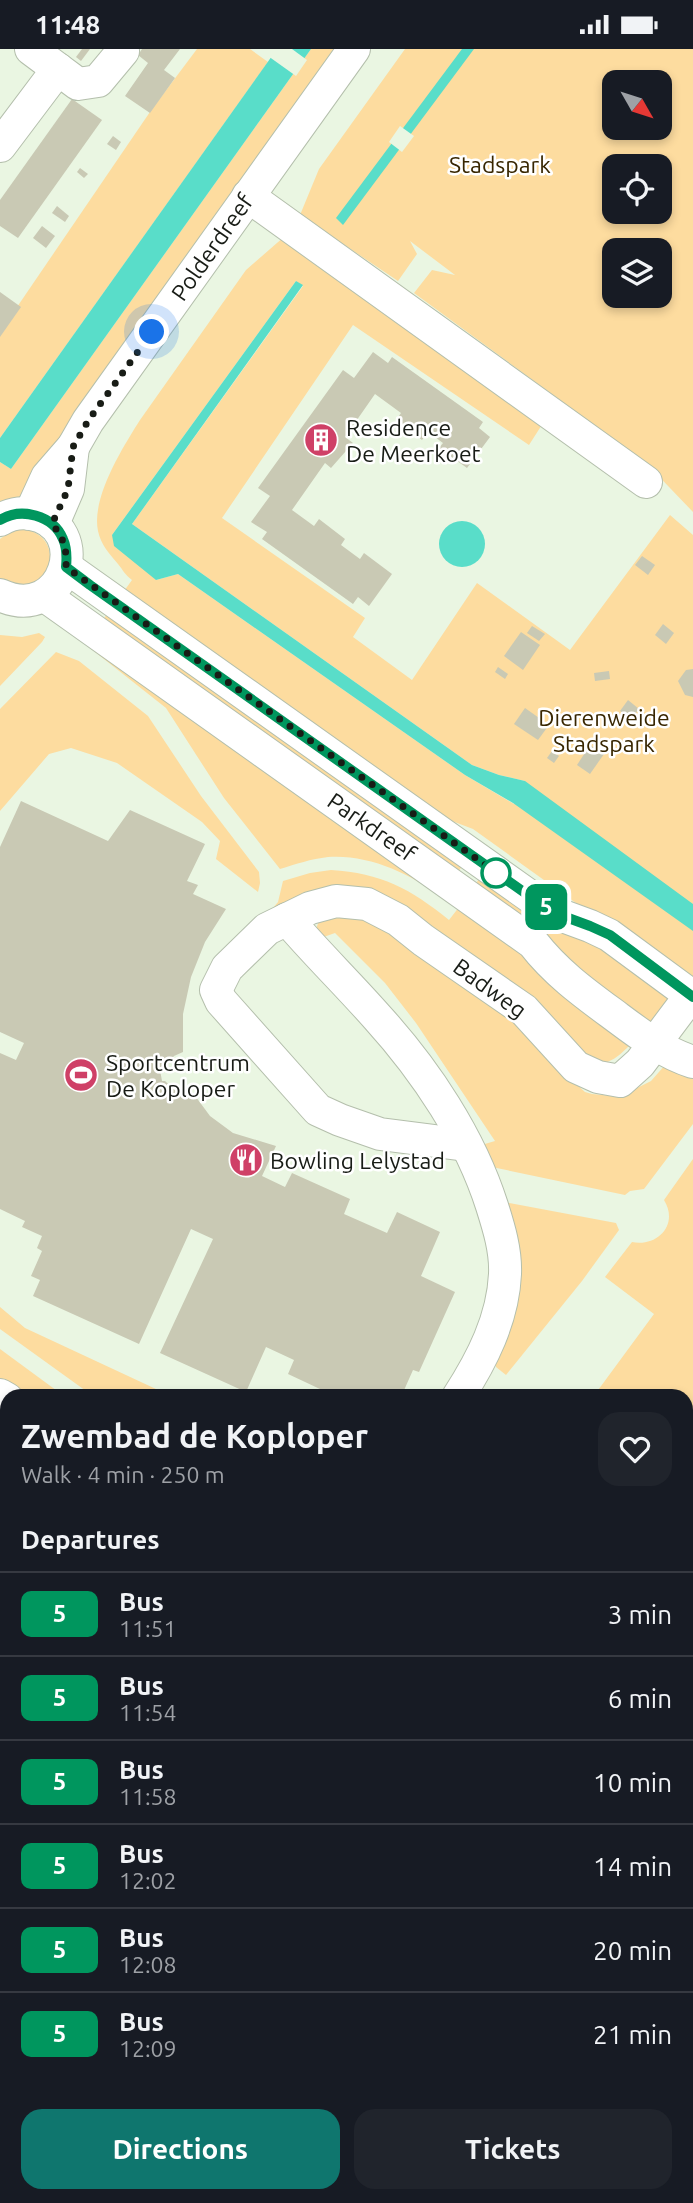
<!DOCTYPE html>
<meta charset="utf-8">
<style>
:root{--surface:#171b24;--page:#20242c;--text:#f1f3f6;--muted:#9ea1a6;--line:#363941;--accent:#0f766e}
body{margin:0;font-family:Ubuntu,sans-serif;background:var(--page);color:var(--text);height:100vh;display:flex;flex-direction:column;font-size:26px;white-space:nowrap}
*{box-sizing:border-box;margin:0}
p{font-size:23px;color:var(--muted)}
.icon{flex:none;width:38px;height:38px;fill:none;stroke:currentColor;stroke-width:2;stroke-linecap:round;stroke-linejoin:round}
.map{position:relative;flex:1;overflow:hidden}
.drawer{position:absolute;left:0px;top:1340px;width:693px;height:814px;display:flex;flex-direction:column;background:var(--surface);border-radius:21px 21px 0 0;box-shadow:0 4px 10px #0003}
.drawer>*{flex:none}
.badge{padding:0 14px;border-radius:10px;font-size:24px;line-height:46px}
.needle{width:46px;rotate:129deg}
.controls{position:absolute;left:602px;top:21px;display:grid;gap:14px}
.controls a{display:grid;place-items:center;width:70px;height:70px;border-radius:14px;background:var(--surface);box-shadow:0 4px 10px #0003;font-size:35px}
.you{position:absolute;width:35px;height:35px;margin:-18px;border:5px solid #fff;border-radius:50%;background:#1a73e8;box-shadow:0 0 0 10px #1a73e833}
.map>.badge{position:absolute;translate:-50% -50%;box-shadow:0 0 0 4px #fff}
h2{padding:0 21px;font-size:26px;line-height:63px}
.round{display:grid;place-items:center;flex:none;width:74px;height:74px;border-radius:21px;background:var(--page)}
.headline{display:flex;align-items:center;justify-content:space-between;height:119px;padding:0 21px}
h1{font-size:33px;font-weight:700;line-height:52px}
.cta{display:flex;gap:14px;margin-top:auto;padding:14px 21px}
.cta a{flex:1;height:80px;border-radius:21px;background:var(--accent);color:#fff;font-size:28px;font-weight:700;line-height:80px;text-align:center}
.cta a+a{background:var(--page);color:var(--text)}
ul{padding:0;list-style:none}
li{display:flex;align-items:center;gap:21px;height:84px;padding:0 21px;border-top:2px solid var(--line)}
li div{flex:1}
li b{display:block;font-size:26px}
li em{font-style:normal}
li .badge{min-width:77px;font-weight:700;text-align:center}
.status{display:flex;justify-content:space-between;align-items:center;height:49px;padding:0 35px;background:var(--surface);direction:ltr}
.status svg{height:19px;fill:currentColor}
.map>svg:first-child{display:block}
.built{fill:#dbead0}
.green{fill:#fddc9f;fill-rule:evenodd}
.water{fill:#59ddc9}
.pier{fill:#eaf6e2}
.building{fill:#c9c9b4}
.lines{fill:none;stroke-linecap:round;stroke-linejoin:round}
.minor-casing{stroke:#b4bfac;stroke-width:34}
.major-casing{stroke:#b4bfac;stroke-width:41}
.minor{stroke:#fff;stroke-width:32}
.major{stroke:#fff;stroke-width:38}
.line-casing{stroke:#fff;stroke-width:16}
.line{stroke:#00965e;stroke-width:10}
.walk{stroke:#181c16;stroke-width:7;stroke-dasharray:0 12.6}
.stop-dot{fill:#fff;stroke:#00965e;stroke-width:3.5}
.labels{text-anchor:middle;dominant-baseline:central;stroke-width:5;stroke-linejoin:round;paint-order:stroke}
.park-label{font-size:23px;fill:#382600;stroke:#fff}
.street-label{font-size:23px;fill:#181c16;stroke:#fff}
.poi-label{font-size:23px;fill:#181c16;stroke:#fff;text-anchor:start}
</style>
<div class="status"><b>11:48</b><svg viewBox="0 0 49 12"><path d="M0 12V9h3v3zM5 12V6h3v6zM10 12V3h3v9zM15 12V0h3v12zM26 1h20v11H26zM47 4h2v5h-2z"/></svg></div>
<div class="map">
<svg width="693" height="2154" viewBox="0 0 693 2154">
<rect width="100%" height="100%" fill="#eaf6e2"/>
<polygon class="built" points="693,1641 693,2154 467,2154 467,2147 686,2147 686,1650"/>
<g class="green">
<polygon points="197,0 250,0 268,13 0,389 0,283 152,60"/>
<polygon points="311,0 339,0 22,449 0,463 0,413 11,420"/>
<path d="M405 0H693V463L646 414 414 244 432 221 455 226 410 192 417 205 398 232 300 166 319 120ZM614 33H660V79H614ZM614 117H660V163H614ZM614 201H660V247H614Z"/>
<path d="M285 187 545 371 529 396 353 276 222 469 365 569 353 588 412 631 477 534 570 601 670 466 693 486V938L473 780 444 769 119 549 132 531C125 526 123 521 118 515 109 504 101 496 98 482 91 449 123 398 140 371L246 221ZM296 232 303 237 132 475 472 716 499 726 525 732 514 755 465 726 178 525 156 531 112 486Z"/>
<path d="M14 480C32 479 49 487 50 507 51 512 50 519 47 524 43 529 34 534 29 538L6 535 0 529V490Z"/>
<polygon points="111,559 467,810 454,829 99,577"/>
<polygon points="39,584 45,588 42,593 0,637 0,586 22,588"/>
<path d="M91 588 445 841 440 848C411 824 367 805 328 808 311 810 296 815 280 820L224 749 166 659 85 595Z"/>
<polygon points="56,603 79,612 148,667 201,747 259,823 260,834 258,843 216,810 220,792 202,773 117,714 71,699 49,705 0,762 0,660"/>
<path d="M331 821C381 824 411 840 449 871L463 853 634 992C619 1007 611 1016 589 1016L378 850 268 865 278 853 283 832 310 824Z"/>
<polygon points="485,822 674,945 648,976 471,841"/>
<path d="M330 863 368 868 497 951 566 1026 585 1043 592 1045 613 1047 633 1041 651 1032 666 1015 693 1025V1075L644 1140 630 1142 625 1146 487 1117 478 1097 495 1092 416 974 385 934 335 884 318 890C314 876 319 870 330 863Z"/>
<path d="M693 1110V1425L686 1435V1348H593L654 1265 605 1228 632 1193C658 1198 679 1175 664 1151Z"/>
<polygon points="504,1153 616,1174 619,1181 582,1232 506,1326 496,1318 494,1307"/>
<polygon points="0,1258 25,1279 171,1347 93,1347 0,1280"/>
<polygon points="0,1300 64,1347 16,1347 0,1338"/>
<polygon points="693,1474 693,1512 686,1521 686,1487"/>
<polygon points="693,1554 693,1703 686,1713 686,1565"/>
<polygon points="0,1770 7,1775 7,1900 0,1895"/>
<polygon points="0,2107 5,2110 7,2109 7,2147 95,2147 91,2154 0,2154"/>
<polygon points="130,2147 139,2152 143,2147 177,2147 172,2154 126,2154"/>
<polygon points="277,2147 412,2147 412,2154 272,2154"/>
</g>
<g class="water">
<polygon points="277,0 311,0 11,420 0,413 0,389"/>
<polygon points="462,0 474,0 343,176 336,169"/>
<polygon points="296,232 303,236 132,475 472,716 499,726 525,732 693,855 693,882 513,754 465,726 178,525 156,531 114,497 112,486"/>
<circle cx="462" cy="495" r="23"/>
<polygon points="95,2147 143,2147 139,2152 130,2147 126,2154 91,2154"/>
</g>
<g class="pier">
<polygon points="272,0 292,0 307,11 296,27 268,7"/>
<polygon points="400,77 414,87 402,103 389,93"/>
</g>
<g class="building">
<polygon points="82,0 90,0 81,12 76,8"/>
<polygon points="142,0 180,0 164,21 175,29 150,64 125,47 148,14 138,6"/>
<polygon points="72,50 102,71 18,189 0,177 0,151"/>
<polygon points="113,87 121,93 116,101 107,95"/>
<polygon points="80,119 88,125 84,129 77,123"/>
<polygon points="57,157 69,167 65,173 52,164"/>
<polygon points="42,177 55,187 46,199 33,189"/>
<polygon points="0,243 21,258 0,288"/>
<polygon points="373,303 388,314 392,308 483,373 479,379 490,388 467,419 439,399 443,394 428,383 422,391 397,370 401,364 375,345 345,388 353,394 331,419 325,414 292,461 314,477 319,470 345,490 341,496 360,510 364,504 392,525 369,557 358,548 353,555 262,490 267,483 251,473 270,447 258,439 343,321 354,329"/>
<polygon points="642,507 655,516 648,526 635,516"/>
<polygon points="663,575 674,584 666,595 655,586"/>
<polygon points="532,577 545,585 539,592 527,584"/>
<polygon points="521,583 540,596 523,621 504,607"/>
<polygon points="498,618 508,625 505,630 495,623"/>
<polygon points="693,620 693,648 685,646 678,632 686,621"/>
<polygon points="609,622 610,630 595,632 594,624"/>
<polygon points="628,651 639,660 631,670 620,662"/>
<polygon points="525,659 549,676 538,691 514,675"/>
<polygon points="590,696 604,705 590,725 577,716"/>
<polygon points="552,702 559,707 554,714 547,709"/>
<polygon points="21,752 108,792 130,761 205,795 187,832 198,836 193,845 226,860 205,893 191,928 183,965 183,1003 174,1007 164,1020 160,1021 162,1032 165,1032 178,1044 193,1044 210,1067 233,1084 276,1097 262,1127 285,1138 292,1124 350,1150 344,1165 387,1184 397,1163 440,1183 421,1227 455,1243 419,1323 413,1321 401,1348 337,1348 288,1325 294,1311 266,1298 246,1343 160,1304 213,1190 191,1180 139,1295 33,1247 40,1231 31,1227 42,1202 37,1199 42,1187 22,1178 25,1172 0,1160 0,1004 16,1011 24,994 0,983 0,798"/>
<polygon points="0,1399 7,1404 0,1419"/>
<polygon points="7,1515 7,1560 2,1568 0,1567 0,1528"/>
<polygon points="693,1711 693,1787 686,1782 686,1721"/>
<polygon points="686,1894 691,1898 688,1902 693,1906 693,1936 686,1931"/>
<polygon points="686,2071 693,2076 693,2132 686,2142"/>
<polygon points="642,2147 682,2147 678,2154 651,2154"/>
</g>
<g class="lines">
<g class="minor-casing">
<g id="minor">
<polyline points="31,0 78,35 98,32 123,2"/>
<polyline points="0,97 58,20"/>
<polyline points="248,147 646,433"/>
<polyline points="30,465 47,428 73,398 88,372 354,0"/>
<path d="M0 471C10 465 20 463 31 465 95 477 65 576 0 546"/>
<polyline points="53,475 68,440 73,398"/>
<polyline points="66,518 552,863 590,877 609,886 693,948"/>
<path d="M45 547 533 894C557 925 587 946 618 969 642 987 665 1004 693 1013"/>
<path d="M287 870C316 904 348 935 377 968 426 1022 470 1088 492 1157 499 1179 506 1202 505 1225 503 1270 482 1311 458 1348"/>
<polyline points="466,1096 380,1085 340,1071 318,1061 221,952 216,941 227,919 267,880 310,859 336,852 367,855 398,871 423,891 524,961 576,1018 598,1028 620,1032 640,1014 691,946"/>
<polyline points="0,1346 7,1350"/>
<polyline points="0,1615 7,1619"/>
<polyline points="686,1830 693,1835"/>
</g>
</g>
<g class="major-casing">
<g id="major">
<polyline points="686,1455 693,1445"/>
<polyline points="686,1545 693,1536"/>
<polyline points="188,2154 192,2147"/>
<polyline points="253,2154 258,2147"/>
</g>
</g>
<use href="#minor" class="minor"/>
<use href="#major" class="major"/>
</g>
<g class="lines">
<g class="line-casing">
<path id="line" d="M0 471C21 458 53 466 63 490 67 499 67 508 66 518L90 536 552 863 590 877 610 886 693 948"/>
</g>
<use href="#line" class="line"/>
<path class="walk" d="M152 283 88 372 73 398 68 440 52 475C64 489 67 500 66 518L498 825 496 824"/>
</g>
<defs>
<g id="building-disc" transform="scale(1.75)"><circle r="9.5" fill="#cf4067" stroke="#fff"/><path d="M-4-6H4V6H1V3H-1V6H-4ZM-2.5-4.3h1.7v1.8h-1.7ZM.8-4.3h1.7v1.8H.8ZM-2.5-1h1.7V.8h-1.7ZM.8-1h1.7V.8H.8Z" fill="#fff"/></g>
<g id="stadium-disc" transform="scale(1.75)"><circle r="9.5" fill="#cf4067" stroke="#fff"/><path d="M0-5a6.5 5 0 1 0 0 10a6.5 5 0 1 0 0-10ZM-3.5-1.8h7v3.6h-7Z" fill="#fff"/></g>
<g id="restaurant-disc" transform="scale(1.75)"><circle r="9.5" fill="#cf4067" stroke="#fff"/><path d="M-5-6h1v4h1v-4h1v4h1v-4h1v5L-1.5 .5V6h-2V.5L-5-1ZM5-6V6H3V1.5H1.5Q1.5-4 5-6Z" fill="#fff"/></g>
</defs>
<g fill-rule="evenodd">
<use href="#building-disc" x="321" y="391"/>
<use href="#stadium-disc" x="81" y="1026"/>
<use href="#restaurant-disc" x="246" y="1111"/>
</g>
<circle class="stop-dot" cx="496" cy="824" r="14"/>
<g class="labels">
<g class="park-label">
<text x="500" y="115">Stadspark</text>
<text x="604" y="668">Dierenweide<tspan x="604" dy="26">Stadspark</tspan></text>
</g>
<g class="street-label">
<text transform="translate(212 198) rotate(-55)">Polderdreef</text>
<text transform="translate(372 778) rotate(35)">Parkdreef</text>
<text transform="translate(490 939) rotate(36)">Badweg</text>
</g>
<g class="poi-label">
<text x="346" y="378">Residence<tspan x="346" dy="26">De Meerkoet</tspan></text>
<text x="106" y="1013">Sportcentrum<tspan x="106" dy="26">De Koploper</tspan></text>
<text x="270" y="1111">Bowling Lelystad</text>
</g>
</g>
</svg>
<div class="controls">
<a><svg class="needle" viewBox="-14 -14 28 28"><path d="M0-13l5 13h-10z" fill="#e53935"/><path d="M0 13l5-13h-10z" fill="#9ea1a6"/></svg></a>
<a><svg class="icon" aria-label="locate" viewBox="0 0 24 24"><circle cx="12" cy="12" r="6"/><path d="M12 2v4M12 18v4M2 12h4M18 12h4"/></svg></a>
<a><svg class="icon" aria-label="layers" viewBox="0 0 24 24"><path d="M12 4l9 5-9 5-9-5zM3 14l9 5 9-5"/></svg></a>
</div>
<div class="you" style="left:152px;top:283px"></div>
<b class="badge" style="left:546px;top:858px;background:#00965e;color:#fff">5</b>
<section class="drawer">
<div class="headline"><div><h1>Zwembad de Koploper</h1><p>Walk · 4 min · 250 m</p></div><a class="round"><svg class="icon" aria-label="heart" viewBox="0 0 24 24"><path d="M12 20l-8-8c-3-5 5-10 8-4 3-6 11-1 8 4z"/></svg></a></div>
<h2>Departures</h2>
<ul>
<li><span class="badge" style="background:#00965e;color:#fff">5</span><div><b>Bus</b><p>11:51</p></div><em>3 min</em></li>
<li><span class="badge" style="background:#00965e;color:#fff">5</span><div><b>Bus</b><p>11:54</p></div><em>6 min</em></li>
<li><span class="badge" style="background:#00965e;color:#fff">5</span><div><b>Bus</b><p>11:58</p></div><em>10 min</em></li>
<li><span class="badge" style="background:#00965e;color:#fff">5</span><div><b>Bus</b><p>12:02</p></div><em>14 min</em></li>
<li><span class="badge" style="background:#00965e;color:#fff">5</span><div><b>Bus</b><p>12:08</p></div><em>20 min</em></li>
<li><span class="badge" style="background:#00965e;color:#fff">5</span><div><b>Bus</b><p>12:09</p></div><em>21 min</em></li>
</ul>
<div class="cta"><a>Directions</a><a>Tickets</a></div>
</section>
</div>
